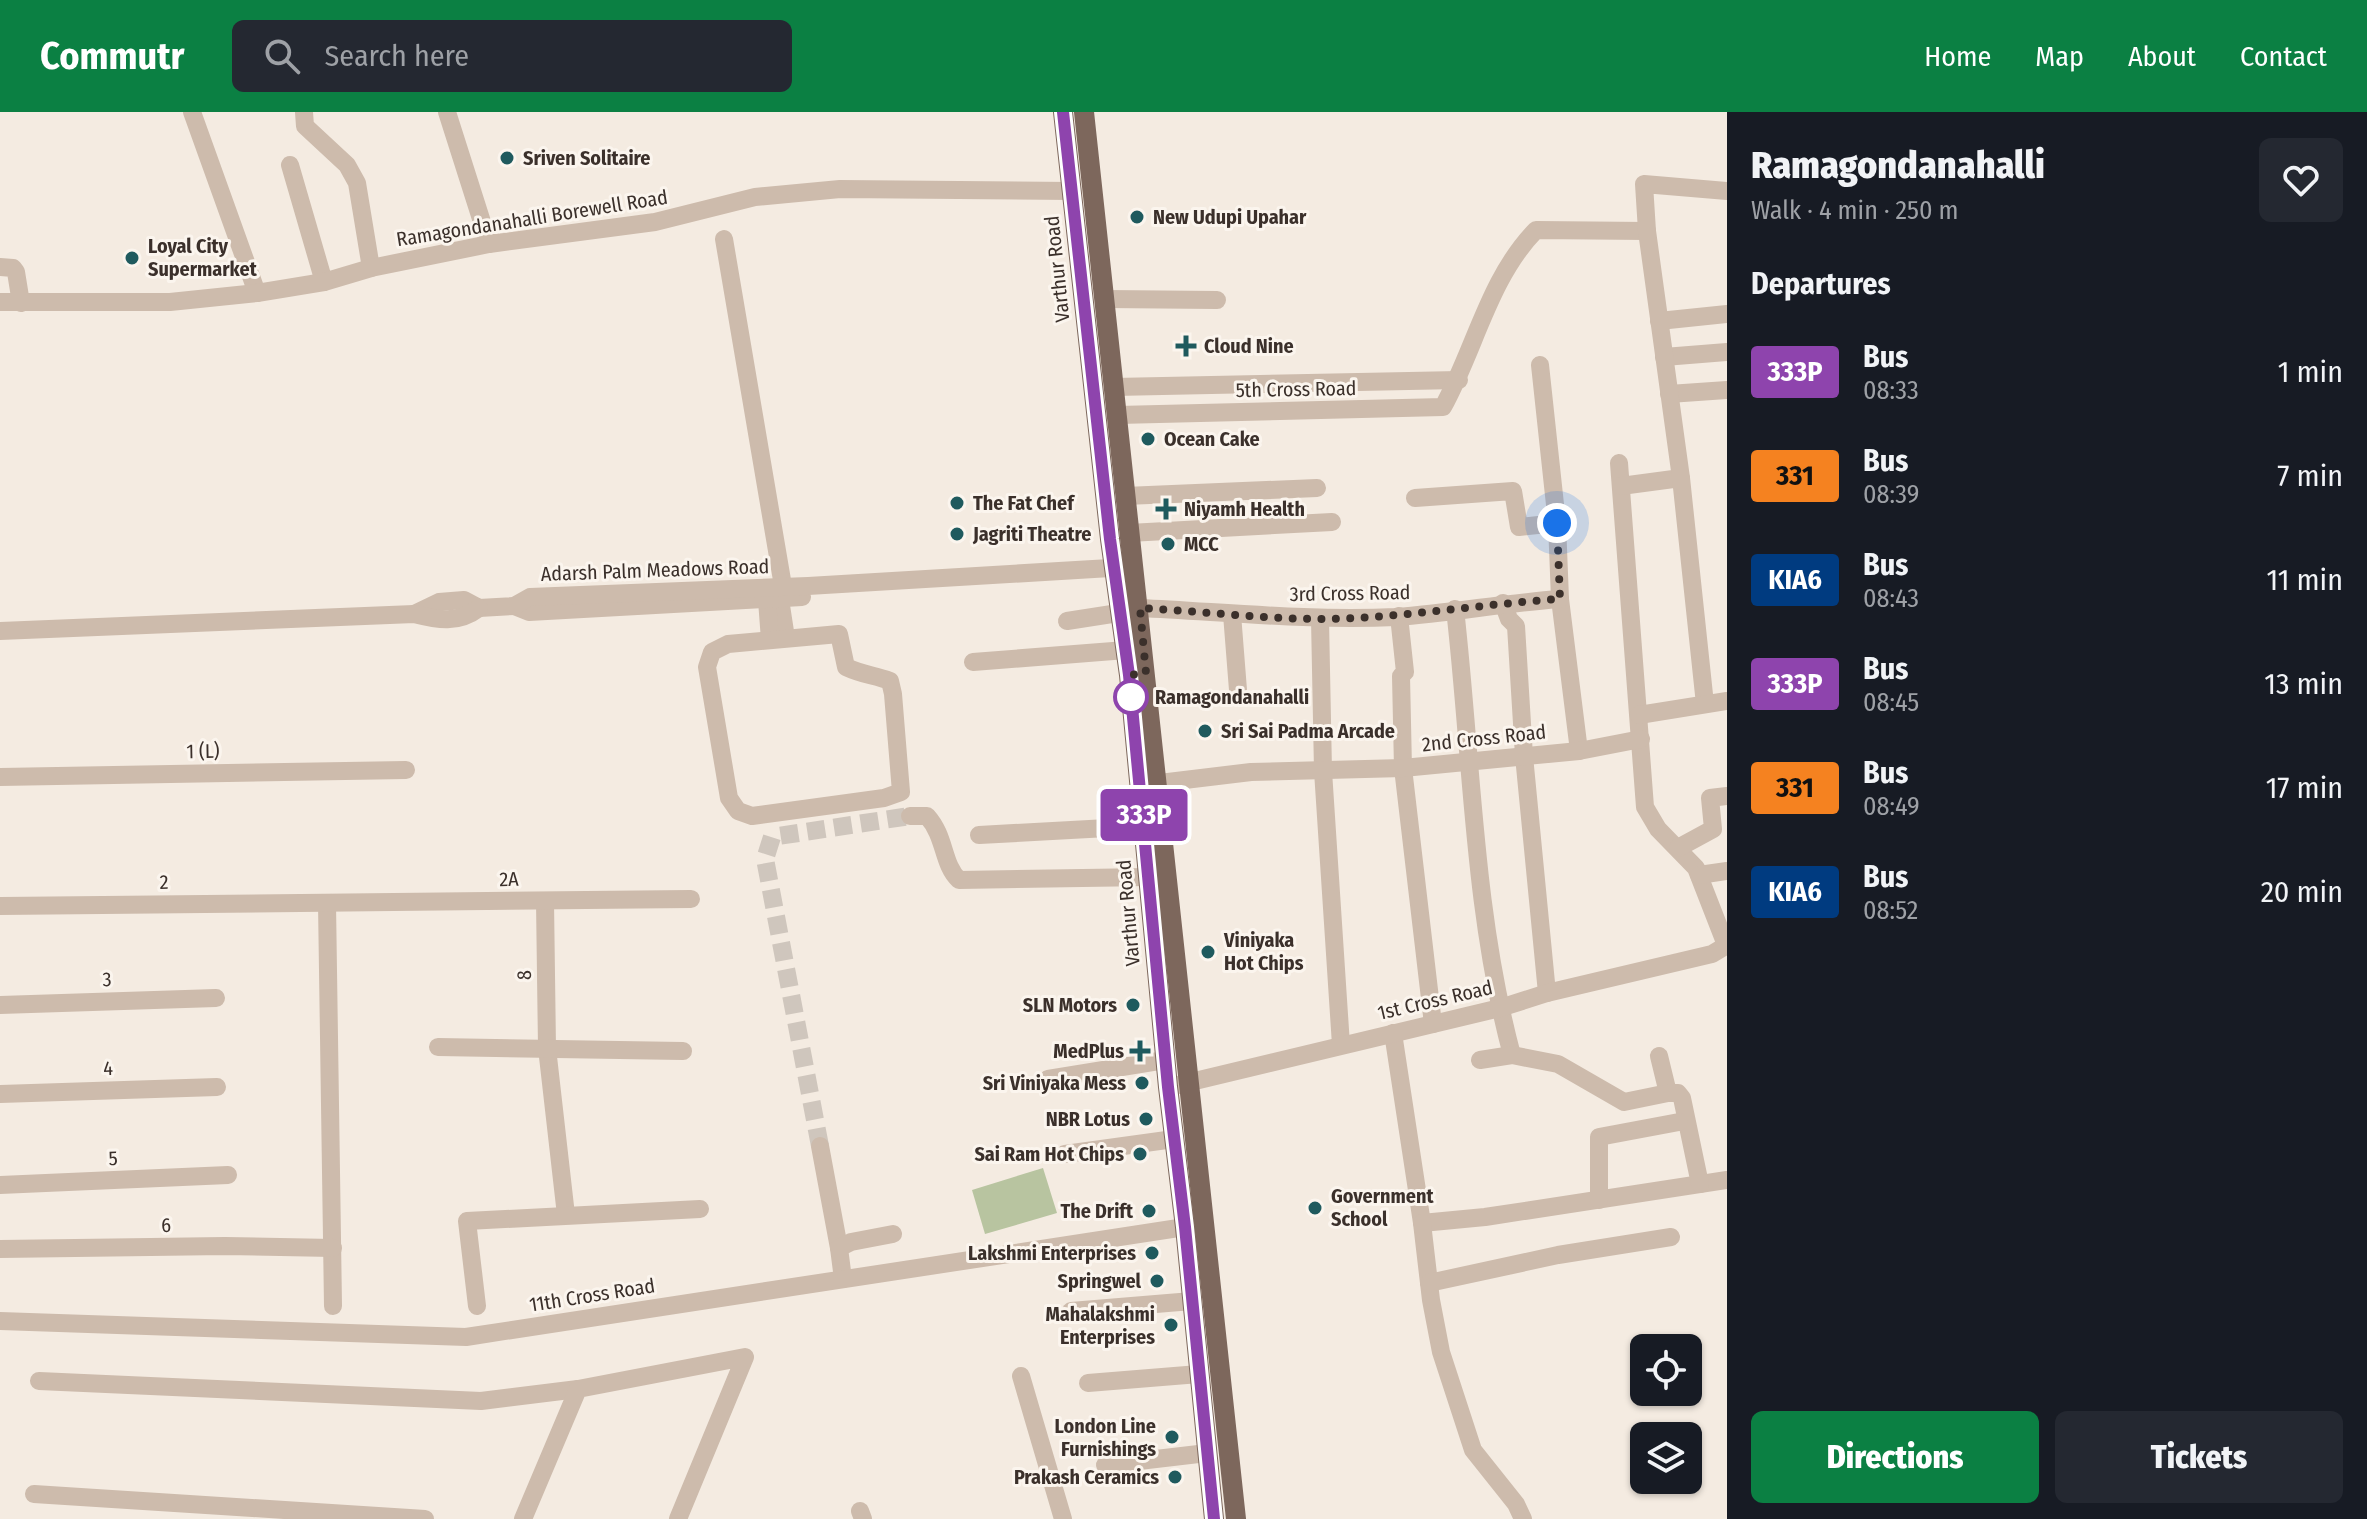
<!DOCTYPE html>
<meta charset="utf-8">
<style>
:root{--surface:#171b24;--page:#242831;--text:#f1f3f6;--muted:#9ea1a6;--accent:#0b8043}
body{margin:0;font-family:"Fira Sans Condensed",sans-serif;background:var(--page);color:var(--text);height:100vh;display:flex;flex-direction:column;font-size:30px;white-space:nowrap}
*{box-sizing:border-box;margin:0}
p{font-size:26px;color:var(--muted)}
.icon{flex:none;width:44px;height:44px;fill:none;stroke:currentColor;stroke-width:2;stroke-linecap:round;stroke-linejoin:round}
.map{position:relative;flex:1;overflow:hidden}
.drawer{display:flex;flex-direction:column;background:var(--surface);width:640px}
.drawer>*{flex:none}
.badge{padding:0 16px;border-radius:6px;font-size:28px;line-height:52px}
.controls{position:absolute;left:1630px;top:1222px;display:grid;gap:16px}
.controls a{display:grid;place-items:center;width:72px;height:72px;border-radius:12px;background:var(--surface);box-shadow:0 2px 6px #0004;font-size:40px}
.you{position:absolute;width:40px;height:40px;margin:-20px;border:6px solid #fff;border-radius:50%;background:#1a73e8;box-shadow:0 0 0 12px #1a73e833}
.map>.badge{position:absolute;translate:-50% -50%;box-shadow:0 0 0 4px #fff}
h2{padding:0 24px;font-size:30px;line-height:72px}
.round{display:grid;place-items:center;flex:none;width:84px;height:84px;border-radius:12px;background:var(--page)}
.head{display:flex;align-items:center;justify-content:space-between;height:136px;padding:0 24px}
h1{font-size:38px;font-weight:800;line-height:60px}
.cta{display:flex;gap:16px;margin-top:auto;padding:16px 24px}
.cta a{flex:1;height:92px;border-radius:12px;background:var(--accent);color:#fff;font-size:32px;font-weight:800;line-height:92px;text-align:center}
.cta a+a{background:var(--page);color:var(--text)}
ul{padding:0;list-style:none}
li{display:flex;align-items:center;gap:24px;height:104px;padding:0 24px}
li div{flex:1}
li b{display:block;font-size:30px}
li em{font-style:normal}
li .badge{min-width:88px;font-weight:700;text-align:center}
header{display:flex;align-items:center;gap:48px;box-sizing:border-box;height:112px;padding:0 40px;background:var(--accent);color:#fff}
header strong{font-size:38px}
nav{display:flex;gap:44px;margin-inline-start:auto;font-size:28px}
.search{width:560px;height:72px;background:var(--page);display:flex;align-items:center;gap:20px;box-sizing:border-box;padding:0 28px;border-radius:12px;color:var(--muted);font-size:30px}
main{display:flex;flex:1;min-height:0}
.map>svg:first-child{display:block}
.green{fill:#b8c4a0}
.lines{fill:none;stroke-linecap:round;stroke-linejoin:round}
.minor-tunnel{stroke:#cfc6bd;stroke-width:18;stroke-dasharray:18 9;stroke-linecap:butt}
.minor{stroke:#cdbbac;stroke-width:18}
.major{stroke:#7d675c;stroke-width:20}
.line-casing{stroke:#fff;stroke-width:18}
.line{stroke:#8e44ad;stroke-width:12}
.walk{stroke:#3b302b;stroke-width:8;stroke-dasharray:0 14.4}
.poi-dot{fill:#1f5a5e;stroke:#fbf5ee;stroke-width:3}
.stop-dot{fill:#fff;stroke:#8e44ad;stroke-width:4}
.labels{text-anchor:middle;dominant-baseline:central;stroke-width:6;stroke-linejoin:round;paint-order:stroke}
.poi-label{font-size:20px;font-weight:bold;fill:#3b302b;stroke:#fbf5ee;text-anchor:start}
.street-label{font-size:20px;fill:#3b302b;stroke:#fbf5ee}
.stop-label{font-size:20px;font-weight:bold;fill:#3b302b;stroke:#fbf5ee;text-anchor:start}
</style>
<header>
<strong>Commutr</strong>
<div class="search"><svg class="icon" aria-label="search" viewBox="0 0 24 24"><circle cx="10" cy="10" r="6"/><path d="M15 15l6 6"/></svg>Search here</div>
<nav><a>Home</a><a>Map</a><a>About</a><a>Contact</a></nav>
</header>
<main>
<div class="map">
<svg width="1727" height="1407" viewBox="0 0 1727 1407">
<rect width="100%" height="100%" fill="#f4ebe1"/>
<polygon class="green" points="1043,1056 1057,1101 985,1122 972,1078"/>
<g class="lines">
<polyline class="minor-tunnel" points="820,1034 765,747 772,725 910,704"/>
<g class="minor">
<polyline points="192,0 257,181"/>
<polyline points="304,0 305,14 347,53 357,71 371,156"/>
<polyline points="447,0 489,132"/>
<polyline points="290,53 324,170"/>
<polyline points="724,127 783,474"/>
<polyline points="0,155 13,156 16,160 21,191"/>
<polyline points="1105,187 1217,188"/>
<polyline points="0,190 170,190 257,181 324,170 371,156 489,132 655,110 755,85 840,77 1072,79"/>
<polyline points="1659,209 1727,202"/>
<polyline points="1664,245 1727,240"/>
<polyline points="1540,253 1557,411 1560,487 1579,639"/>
<polyline points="1114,275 1459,268"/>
<polyline points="1669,282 1727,278"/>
<path d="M1118 303 1443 295C1475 237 1489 166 1536 118L1647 119"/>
<polyline points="1619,351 1645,695 1658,717 1696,756 1726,833"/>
<polyline points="1621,374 1681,366"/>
<polyline points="1125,384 1317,376"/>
<polyline points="1415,386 1513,379 1519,415 1557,411"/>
<polyline points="1129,421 1332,410"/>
<polyline points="780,487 786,526"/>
<polyline points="767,488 770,528"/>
<polyline points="1503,491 1509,507 1516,514 1524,644 1547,881"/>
<polyline points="514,494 529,500 802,485"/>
<path d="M1140 496C1225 500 1310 509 1396 505 1451 501 1505 491 1560 487"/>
<path d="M1455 497C1472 646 1473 798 1512 943"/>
<polyline points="414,502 439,490 464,488 479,496 514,494 530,485 808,474 1127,455"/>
<polyline points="1232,502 1238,578"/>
<polyline points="1399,504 1405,560 1401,564 1403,656 1433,912"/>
<polyline points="1320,507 1323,659 1341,933"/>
<polyline points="1067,509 1112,502"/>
<path d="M0 519 414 502C438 508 458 512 479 496"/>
<path d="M839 522 846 555C863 563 874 563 890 569L893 582 901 680 884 686 752 704 738 699 729 686 707 555 712 540 728 532Z"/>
<polyline points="973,550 1126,538"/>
<polyline points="1705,592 1681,366 1647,119 1644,72 1727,79"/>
<polyline points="1639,603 1727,589"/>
<polyline points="0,665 406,658"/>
<polyline points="1143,673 1251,660 1403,656 1579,639 1641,627"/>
<path d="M910 704H927C946 725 942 752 959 768L1149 765"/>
<polyline points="979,723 1144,714"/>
<polyline points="1678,736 1713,717 1710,686 1727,684"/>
<polyline points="1699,763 1727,759"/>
<polyline points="545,789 547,936 566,1103"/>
<polyline points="327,791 333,1194"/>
<polyline points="0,794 691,787"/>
<polyline points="0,893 216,886"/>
<polyline points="1393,921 1422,1111 1485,1105 1727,1068"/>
<polyline points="438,935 683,939"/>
<polyline points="1659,944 1668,981"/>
<polyline points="1480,948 1512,943 1558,952 1624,990 1668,981 1678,981 1682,986 1700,1072"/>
<polyline points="1048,967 1165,948"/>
<polyline points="1174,974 1500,896 1547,881 1712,842 1727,833"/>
<polyline points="0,982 217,975"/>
<polyline points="820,1034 839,1136"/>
<polyline points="1065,1042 1174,1027"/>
<polyline points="0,1073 228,1063"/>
<polyline points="1599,1088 1599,1025 1679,1010"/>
<polyline points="1422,1111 1431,1188 1441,1240 1473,1338 1516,1392 1523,1407"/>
<polyline points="0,1137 225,1134 333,1136"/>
<polyline points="843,1167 839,1136 851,1130 893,1122"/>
<polyline points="1429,1171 1558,1143 1671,1125"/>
<polyline points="477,1194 467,1109 700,1097"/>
<polyline points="1071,1199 1192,1189"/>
<polyline points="0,1209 466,1225 1185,1115"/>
<polyline points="1021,1264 1063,1407"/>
<polyline points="39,1269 481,1289 578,1277"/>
<polyline points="1088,1271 1199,1262"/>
<polyline points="1105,1353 1207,1341"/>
<polyline points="34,1382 425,1407"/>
<polyline points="860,1399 863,1407"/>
<polyline points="523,1407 578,1277 745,1245 678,1407"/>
</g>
<g class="major">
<polyline points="1063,0 1110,427 1129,563 1168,975 1185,1115 1214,1407"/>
<polyline points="1084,0 1236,1407"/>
</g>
</g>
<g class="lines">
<g class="line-casing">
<polyline id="line" points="1063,0 1110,427 1129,563 1168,975 1185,1115 1214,1407"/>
</g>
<use href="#line" class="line"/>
<path class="walk" d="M1131 585 1132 593 1129 563 1146 561 1140 496C1200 499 1262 507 1323 507 1403 506 1481 492 1560 487L1557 411"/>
</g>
<g class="poi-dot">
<circle cx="507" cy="46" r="8"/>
<circle cx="1137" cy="105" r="8"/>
<circle cx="132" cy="146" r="8"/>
<path d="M1182 222h8v8h8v8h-8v8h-8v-8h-8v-8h8z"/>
<circle cx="1148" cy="327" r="8"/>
<circle cx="957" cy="391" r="8"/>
<path d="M1162 385h8v8h8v8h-8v8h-8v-8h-8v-8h8z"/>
<circle cx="957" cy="422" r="8"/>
<circle cx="1168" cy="432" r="8"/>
<circle cx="1205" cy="619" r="8"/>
<circle cx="1208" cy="840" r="8"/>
<circle cx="1133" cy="893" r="8"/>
<path d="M1136 927h8v8h8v8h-8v8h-8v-8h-8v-8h8z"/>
<circle cx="1142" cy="971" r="8"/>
<circle cx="1146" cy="1007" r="8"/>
<circle cx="1140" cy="1042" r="8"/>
<circle cx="1315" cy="1096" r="8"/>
<circle cx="1149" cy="1099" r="8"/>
<circle cx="1152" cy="1141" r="8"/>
<circle cx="1157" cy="1169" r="8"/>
<circle cx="1171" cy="1213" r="8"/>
<circle cx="1172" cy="1325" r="8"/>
<circle cx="1175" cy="1365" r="8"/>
</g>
<circle class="stop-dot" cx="1131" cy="585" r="16"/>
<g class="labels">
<g class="poi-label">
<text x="523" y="46">Sriven Solitaire</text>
<text x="1153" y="105">New Udupi Upahar</text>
<text x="148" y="134">Loyal City<tspan x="148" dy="23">Supermarket</tspan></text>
<text x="1204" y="234">Cloud Nine</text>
<text x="1164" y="327">Ocean Cake</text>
<text x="973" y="391">The Fat Chef</text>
<text x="1184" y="397">Niyamh Health</text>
<text x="973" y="422">Jagriti Theatre</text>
<text x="1184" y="432">MCC</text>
<text x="1221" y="619">Sri Sai Padma Arcade</text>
<text x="1224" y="828">Viniyaka<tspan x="1224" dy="23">Hot Chips</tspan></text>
<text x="1117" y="893" text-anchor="end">SLN Motors</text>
<text x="1124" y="939" text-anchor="end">MedPlus</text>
<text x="1126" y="971" text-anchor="end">Sri Viniyaka Mess</text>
<text x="1130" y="1007" text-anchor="end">NBR Lotus</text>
<text x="1124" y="1042" text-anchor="end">Sai Ram Hot Chips</text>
<text x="1331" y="1084">Government<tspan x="1331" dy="23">School</tspan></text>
<text x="1133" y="1099" text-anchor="end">The Drift</text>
<text x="1136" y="1141" text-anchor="end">Lakshmi Enterprises</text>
<text x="1141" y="1169" text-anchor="end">Springwel</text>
<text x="1155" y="1202" text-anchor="end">Mahalakshmi<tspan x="1155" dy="23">Enterprises</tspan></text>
<text x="1156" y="1314" text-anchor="end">London Line<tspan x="1156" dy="23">Furnishings</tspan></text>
<text x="1159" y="1365" text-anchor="end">Prakash Ceramics</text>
</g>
<g class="street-label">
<text transform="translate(532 106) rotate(-9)">Ramagondanahalli Borewell Road</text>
<text transform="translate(1057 157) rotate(-96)">Varthur Road</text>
<text transform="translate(1296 277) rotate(-1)">5th Cross Road</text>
<text transform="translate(655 458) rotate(-2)">Adarsh Palm Meadows Road</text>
<text transform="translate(1350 481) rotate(-1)">3rd Cross Road</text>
<text transform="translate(1484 626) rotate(-6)">2nd Cross Road</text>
<text transform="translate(203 639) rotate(-1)">1 (L)</text>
<text transform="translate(509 767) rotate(-1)">2A</text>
<text transform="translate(164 770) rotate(-1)">2</text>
<text transform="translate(1128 801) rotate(-95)">Varthur Road</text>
<text transform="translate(524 863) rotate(-91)">8</text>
<text transform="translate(107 867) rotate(-2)">3</text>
<text transform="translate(1435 888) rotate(-13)">1st Cross Road</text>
<text transform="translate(108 956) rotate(-2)">4</text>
<text transform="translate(113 1046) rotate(-2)">5</text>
<text transform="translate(166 1113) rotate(-1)">6</text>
<text transform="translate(592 1183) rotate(-9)">11th Cross Road</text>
</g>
<g class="stop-label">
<text x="1155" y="585">Ramagondanahalli</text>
</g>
</g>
</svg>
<div class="controls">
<a><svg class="icon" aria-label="locate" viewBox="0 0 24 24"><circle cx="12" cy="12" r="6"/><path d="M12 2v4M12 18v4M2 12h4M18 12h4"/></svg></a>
<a><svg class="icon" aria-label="layers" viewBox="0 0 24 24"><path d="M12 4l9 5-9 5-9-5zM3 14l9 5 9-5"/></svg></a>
</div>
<div class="you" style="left:1557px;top:411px"></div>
<b class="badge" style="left:1144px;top:703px;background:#8e44ad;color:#fff">333P</b>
</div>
<section class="drawer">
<div class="head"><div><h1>Ramagondanahalli</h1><p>Walk · 4 min · 250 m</p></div><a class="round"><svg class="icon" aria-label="heart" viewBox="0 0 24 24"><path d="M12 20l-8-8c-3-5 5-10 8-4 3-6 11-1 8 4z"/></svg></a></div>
<h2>Departures</h2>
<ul>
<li><span class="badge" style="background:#8e44ad;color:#fff">333P</span><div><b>Bus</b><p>08:33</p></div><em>1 min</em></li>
<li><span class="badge" style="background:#f58220;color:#111">331</span><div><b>Bus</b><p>08:39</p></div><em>7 min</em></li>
<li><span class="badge" style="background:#003b80;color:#fff">KIA6</span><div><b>Bus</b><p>08:43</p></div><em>11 min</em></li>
<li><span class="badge" style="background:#8e44ad;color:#fff">333P</span><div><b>Bus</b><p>08:45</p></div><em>13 min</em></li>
<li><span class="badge" style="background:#f58220;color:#111">331</span><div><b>Bus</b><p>08:49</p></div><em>17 min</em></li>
<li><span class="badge" style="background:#003b80;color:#fff">KIA6</span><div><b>Bus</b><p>08:52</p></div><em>20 min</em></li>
</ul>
<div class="cta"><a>Directions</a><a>Tickets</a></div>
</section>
</main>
